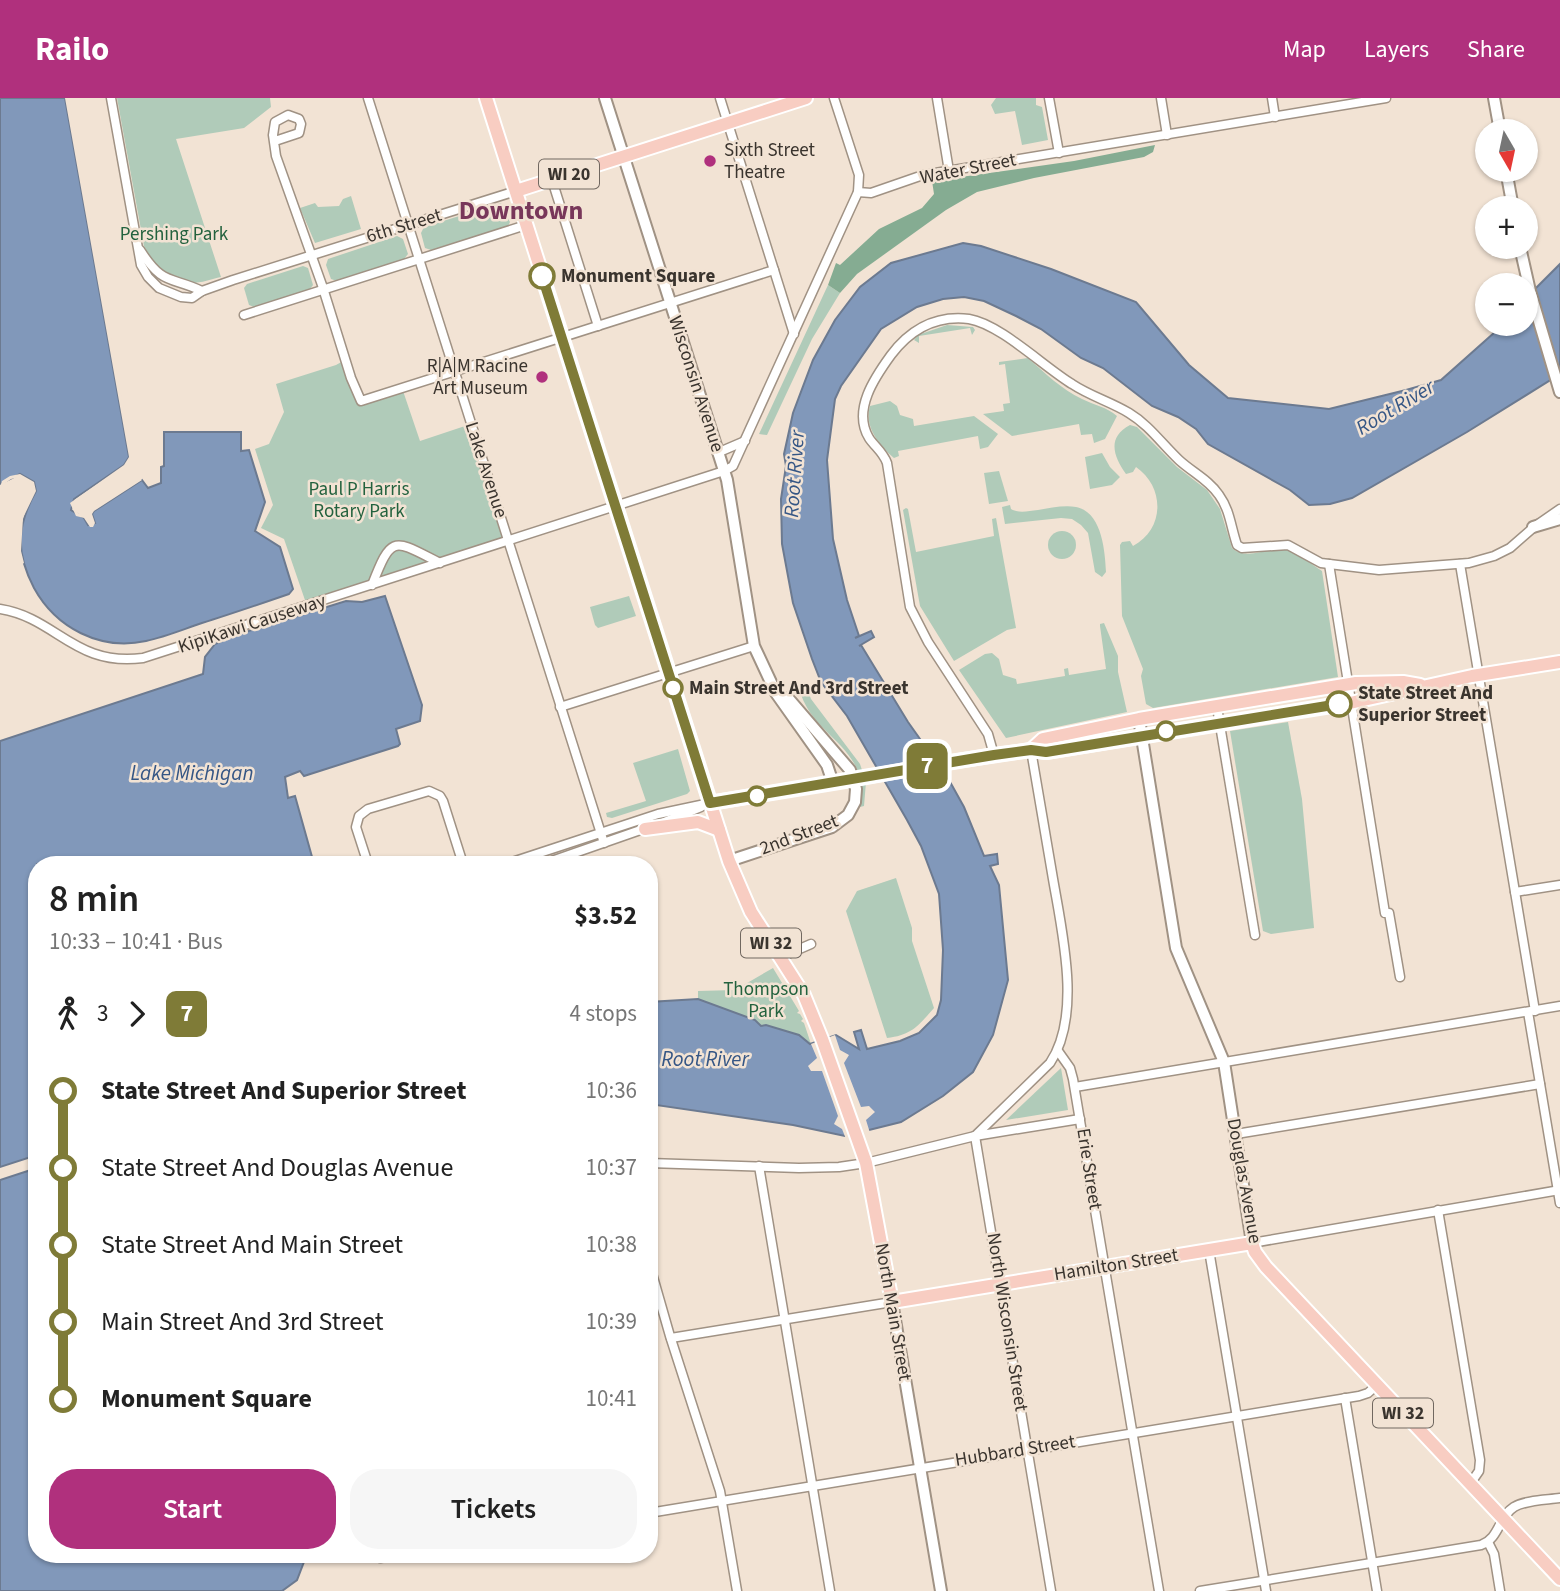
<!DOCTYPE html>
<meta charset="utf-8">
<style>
:root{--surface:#fff;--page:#f6f6f6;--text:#222;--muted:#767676;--accent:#b0307d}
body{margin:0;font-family:"Source Sans 3",sans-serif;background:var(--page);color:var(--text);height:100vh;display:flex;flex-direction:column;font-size:26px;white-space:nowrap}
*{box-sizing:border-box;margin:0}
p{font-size:23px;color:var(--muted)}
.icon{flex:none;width:38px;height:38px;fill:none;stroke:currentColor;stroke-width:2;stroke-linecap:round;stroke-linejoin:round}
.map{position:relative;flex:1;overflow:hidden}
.details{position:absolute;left:28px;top:758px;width:630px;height:707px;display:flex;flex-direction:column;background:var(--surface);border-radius:28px;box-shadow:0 2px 5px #0004}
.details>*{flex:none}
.badge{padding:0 14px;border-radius:10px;font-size:24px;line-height:46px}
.needle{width:46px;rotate:171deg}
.fabs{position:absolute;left:1475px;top:21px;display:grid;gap:14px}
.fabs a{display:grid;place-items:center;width:63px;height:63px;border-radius:50%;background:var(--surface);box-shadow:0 2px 5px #0004;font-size:35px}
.map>.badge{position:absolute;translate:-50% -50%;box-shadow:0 0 0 4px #fff}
.legs{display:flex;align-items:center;gap:10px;height:77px;padding:0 21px;font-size:23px}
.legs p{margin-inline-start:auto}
.headline{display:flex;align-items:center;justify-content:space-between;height:119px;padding:0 21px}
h1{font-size:38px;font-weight:600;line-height:52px}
.button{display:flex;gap:14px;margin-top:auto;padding:14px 21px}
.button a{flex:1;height:80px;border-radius:28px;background:var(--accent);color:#fff;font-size:28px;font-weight:600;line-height:80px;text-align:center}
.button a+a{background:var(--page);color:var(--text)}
ul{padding:0 21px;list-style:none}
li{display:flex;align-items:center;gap:24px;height:77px;font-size:26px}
li i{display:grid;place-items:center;width:10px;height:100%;margin:0 9px;background:currentColor}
li i::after{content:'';width:18px;height:18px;margin:-9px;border:5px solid;border-radius:50%;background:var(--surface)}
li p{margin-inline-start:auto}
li:first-child i{background:linear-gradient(#0000 50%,currentColor 0)}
li:last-child i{background:linear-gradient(currentColor 50%,#0000 0)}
header{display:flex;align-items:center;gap:42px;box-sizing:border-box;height:98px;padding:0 35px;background:var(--accent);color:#fff}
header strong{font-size:33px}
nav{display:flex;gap:38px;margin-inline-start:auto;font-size:24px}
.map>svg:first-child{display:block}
.green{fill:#b0cbb9}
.forest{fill:#85ac92}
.water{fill:#8198ba;stroke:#6c7a90;stroke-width:2}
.pier{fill:#f2e3d4}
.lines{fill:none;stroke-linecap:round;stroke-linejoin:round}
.street-casing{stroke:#a09284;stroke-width:11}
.secondary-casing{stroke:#a09284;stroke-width:14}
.primary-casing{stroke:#fff;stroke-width:16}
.street{stroke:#fff;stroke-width:8}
.secondary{stroke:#fff;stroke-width:10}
.primary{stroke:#f8cdc2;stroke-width:12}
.primary-bridge-casing{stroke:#fff;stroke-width:16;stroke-linecap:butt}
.primary-bridge{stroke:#f8cdc2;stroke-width:12}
.line-1-casing{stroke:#fff;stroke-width:16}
.line-1{stroke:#7f7b37;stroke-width:10}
.poi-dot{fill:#b0307d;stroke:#f2e3d4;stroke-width:2.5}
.stop-1-dot{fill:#fff;stroke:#7f7b37;stroke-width:3.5}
.labels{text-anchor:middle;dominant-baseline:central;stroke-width:5;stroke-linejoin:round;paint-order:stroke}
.shield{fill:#f2e3d4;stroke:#716860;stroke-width:2}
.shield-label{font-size:18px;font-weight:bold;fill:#3a342e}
.poi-label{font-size:19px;fill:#3a342e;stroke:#f2e3d4;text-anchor:start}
.street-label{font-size:19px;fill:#3a342e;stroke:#f2e3d4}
.park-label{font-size:19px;fill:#23623e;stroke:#f2e3d4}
.stop-label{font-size:19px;font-weight:bold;fill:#3a342e;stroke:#f2e3d4;text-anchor:start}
.water-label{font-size:21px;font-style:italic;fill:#355685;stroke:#f2e3d4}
.district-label{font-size:26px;font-weight:bold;fill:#78375a;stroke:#f2e3d4}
</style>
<header>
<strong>Railo</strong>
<nav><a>Map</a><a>Layers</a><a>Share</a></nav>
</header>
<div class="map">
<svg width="1560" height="1493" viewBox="0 0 1560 1493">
<rect width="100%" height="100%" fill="#f2e3d4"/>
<g class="green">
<path d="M117 0H270L271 9 244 30 176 41 221 179C212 181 201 185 192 185 170 183 153 167 144 148Z"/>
<polygon points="996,0 1036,0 1036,7 1042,9 1048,42 1022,47 1015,13 995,16 991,7"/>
<polygon points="351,98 361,131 315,145 300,110 315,105 318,109 339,108 343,101"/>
<polygon points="501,105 510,124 508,128 431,152 425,150 421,135 424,129"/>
<polygon points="397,138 403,141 408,156 404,161 337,183 331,181 326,167 328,161"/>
<polygon points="303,168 308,170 313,187 310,191 254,209 249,207 244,190 247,186"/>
<polygon points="828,187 840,195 812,241 767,337 759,336"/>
<polygon points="947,227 973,229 975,232 972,237 970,230 919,238 919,245 914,242 918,237"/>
<path d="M1028 260C1045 275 1061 291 1082 301 1094 307 1107 309 1117 318L1105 341 1094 345 1092 336 1081 337 1079 326 1012 338 983 316 1004 313 1003 306 1010 305 1005 266 999 267V264Z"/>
<polygon points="345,262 361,303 402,290 420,343 471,326 509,442 307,508 284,441 261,430 273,407 255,351 269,346 284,314 276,286 336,267"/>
<path d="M890 303 897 308 900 317 913 321 914 328 974 318 998 336 988 349 980 351 978 338 898 353 899 358 894 360C879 347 864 329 870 308Z"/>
<path d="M1130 327 1137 329 1177 369 1207 392 1220 411 1232 450C1248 464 1269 447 1287 452 1299 456 1311 466 1322 473L1338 579 1153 610 1146 606 1141 578 1143 571 1122 518 1120 447 1122 444 1130 443 1133 448C1165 431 1165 389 1136 369L1133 374 1126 376C1113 358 1107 339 1130 327Z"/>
<polygon points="1102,355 1110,369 1120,379 1112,387 1090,391 1085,359"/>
<polygon points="999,373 1008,403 989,406 984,375"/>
<path d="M1010 407 1011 411C1020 416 1028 413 1038 412 1050 410 1064 407 1076 409 1102 414 1105 453 1106 474L1102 479 1095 474 1088 435 1081 427 1072 421 1061 420 1005 426 1002 409Z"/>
<polygon points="906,410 908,411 916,454 994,438 992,421 996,420 1016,530 1007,532 954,563 920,508 903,412"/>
<circle cx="1062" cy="447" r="14"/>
<polygon points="629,498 636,518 598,530 595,527 590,509"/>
<polygon points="1104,525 1118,558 1118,574 1127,614 1006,640 959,572 985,556 992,555 999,561 1003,577 1016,581 1017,586 1065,578 1064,571 1068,570 1069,577 1106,571 1100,528 1100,526"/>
<path d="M806 588 811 601 860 666 866 684 864 708 860 709C871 646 812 642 799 590Z"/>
<polygon points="1288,624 1302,701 1314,830 1271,836 1263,833 1230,633"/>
<polygon points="678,651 690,693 687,696 612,720 607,719 606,715 646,703 633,665"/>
<path d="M896 780 912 830V843L934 910C918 928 912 937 887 940L846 813 857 793Z"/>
<polygon points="773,870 799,913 797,915 800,916 803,921 801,923 804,925 811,946 799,937 766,927 761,928 755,922 698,901 698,893 735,892"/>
<polygon points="1061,970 1068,1012 1006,1022"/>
</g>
<polygon class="forest" points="1155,47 1153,54 1144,59 1034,80 977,94 946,112 857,176 840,195 828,187 836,165 840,167 879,131 922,110 934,96 932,83 1074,63"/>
<g class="water">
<path d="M0 0H65L129 359 124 367 74 401 71 412 84 420 88 427 95 425 92 416 94 413 142 382 148 390 161 385V369L164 368V334H241V353L249 352 265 404 255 433 280 449 293 491 289 496C260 506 231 516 202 525 184 531 165 539 146 543 100 553 56 530 34 490 15 454 17 427 36 393L34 384 20 376 0 386Z"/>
<polygon points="963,145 981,148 1051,171 1136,204 1189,267 1228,300 1329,311 1406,292 1441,282 1504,226 1526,226 1526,200 1560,166 1560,276 1467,334 1352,400 1330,406 1309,407 1290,392 1208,346 1196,331 1178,319 1152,308 1103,270 1081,260 1041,231 1016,218 984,203 964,199 943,201 917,209 881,231 841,288 835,301 827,362 833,441 847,502 859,538 855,540 871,533 874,539 859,548 861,547 908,624 949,682 964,709 984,758 997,756 998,766 990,768 999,787 1008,882 993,937 973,974 943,998 901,1024 845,1038 793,1027 649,1006 649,904 698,901 755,922 761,928 766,927 799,937 810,946 836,937 859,951 854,934 861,932 867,951 900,943 919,935 937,917 941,902 943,852 939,796 921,748 907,722 847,618 821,584 812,561 793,505 782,446 781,401 786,368 784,356 793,315 813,262 835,222 860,189 891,165"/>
<polygon points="385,498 422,607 420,623 396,631 400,646 398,648 304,678 300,673 285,679 288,700 295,698 314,766 37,766 37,1057 0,1069 0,643 203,576 205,559 215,546 236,537 346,503 362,504"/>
<polygon points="37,1070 37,1456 307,1456 297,1482 282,1493 0,1493 0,1082"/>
</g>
<g class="pier">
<polygon points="65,0 69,0 132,359 126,370 76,404 75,410 78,415 86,417 91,425 88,416 92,410 140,380 142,382 94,413 92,416 95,425 93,429 90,429 84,420 76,418 70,405 124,367 129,359"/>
<polygon points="20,376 34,384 36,393 23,420 21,453 24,465 21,467 17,454 20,419 33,393 31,387 20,379 11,381 0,389 2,383 10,378"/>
<polygon points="835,937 840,952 849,957 844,965 861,1009 869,1008 875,1014 866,1022 870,1035 846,1041 842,1031 834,1026 838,1018 822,973 811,973 808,968 817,960 811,946"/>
</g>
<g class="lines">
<g class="street-casing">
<g id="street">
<polyline points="111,0 141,167 148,179 159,190 181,199 192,200 202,193 233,182 516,93"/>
<polyline points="368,0 604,745"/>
<polyline points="720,0 794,236"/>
<polyline points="937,0 949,73"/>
<polyline points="1049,0 1059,55"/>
<polyline points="1161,0 1167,37"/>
<polyline points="1272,0 1275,19"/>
<polyline points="275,43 299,35 301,26 299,21 288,17 275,24 273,37 276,58 322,187 351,280 361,303 774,172"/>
<polyline points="552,82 598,228"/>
<polyline points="858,94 871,95 923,77 1386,0"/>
<path d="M140 152C163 188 170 178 202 193"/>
<polyline points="244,217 526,127"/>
<polyline points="717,355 745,343"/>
<polyline points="1329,466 1385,815 1389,815 1400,879"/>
<polyline points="1460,466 1535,913"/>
<path d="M372 487C392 436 393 441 440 465"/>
<path d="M0 511C57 520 74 569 143 560L724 373 733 368 858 94 859 77 834 0"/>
<polyline points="560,609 754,548"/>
<polyline points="1217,609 1255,837"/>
<path d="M994 657 988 636 928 544 910 509 887 365C883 354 875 349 869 340 852 312 875 279 891 257 910 232 936 217 969 221 1000 226 1044 269 1072 286 1090 298 1111 304 1129 315 1149 327 1162 346 1179 362 1192 374 1209 382 1219 397 1230 412 1231 430 1237 447L1242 450 1288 447 1321 465 1379 472 1469 465 1494 458 1510 450 1534 429 1560 411"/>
<polyline points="662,725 701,709"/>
<polyline points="368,766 356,729 359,718 368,711 429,693 440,698 443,703 463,766"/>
<polyline points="506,766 658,716 710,705"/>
<polyline points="543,766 649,729"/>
<polyline points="1515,794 1560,787"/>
<polyline points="781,859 811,846"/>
<polyline points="1528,914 1560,1105"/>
<polyline points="1058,953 1070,970 1073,981 1159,1493"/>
<polyline points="1075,989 1560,908"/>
<polyline points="1236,1036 1540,986"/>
<polyline points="975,1038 1051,1493"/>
<path d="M975 1038 1050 965C1083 916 1061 830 1052 775 1045 734 1038 693 1031 652"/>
<polyline points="649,1065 799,1070 839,1069 866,1065 975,1038 1080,1021"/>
<polyline points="759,1068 830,1493"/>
<polyline points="1438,1112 1480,1362 1479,1373 1470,1386"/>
<polyline points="1252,1145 1560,1092"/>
<polyline points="1209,1152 1266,1493"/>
<polyline points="649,1165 670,1238 720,1393 737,1493"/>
<polyline points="671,1240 892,1204"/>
<polyline points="1345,1300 1377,1493"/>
<polyline points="649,1415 1359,1298 1368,1295 1377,1287"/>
<polyline points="1488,1444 1494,1456 1500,1493"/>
<polyline points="380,1460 404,1456"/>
<path d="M1200 1493 1481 1447C1500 1440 1498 1419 1514 1409 1526 1402 1546 1402 1560 1400"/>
</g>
</g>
<g class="secondary-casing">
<g id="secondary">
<polyline points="605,0 727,382 754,548 776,595 827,667 833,685"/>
<polyline points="1494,0 1500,33"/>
<polyline points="1506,72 1513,110"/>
<polyline points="1520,149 1530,193 1560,294"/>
<polyline points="1533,429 1560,421"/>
<polyline points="1139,621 1176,850 1224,964 1252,1145"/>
<polyline points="729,763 832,729 848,717 855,704 856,691 850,672 788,600"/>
<polyline points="892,1204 941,1493"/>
</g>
</g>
<g class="primary-casing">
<g id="primary">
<polyline points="486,0 729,763 751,814 804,897 822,941 866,1065 892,1204 1252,1145 1255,1154 1266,1169 1560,1481"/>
<polyline points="516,93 806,0"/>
<polyline points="1031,652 1043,641 1139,621 1356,585 1403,584 1420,587"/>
<polyline points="950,664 1031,652 1046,654 1350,605 1472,578 1560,564"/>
<polyline points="710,705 845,683"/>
<polyline points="645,731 698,724 719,732"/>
</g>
</g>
<use href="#street" class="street"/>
<use href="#secondary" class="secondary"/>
<use href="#primary" class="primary"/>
<g class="primary-bridge-casing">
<polyline id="primary-bridge" points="845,683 950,664"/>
</g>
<use href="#primary-bridge" class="primary-bridge"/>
</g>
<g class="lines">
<g class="line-1-casing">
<polyline id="line-1" points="542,178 710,705 994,657 1031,652 1046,654 1339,606"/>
</g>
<use href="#line-1" class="line-1"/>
</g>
<g class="poi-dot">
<circle cx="710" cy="63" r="7"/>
<circle cx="542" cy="279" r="7"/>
</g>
<g class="stop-1-dot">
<circle cx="542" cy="178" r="12"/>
<circle cx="673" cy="590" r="9"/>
<circle cx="1339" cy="606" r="12"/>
<circle cx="1166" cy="633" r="9"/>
<circle cx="757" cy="698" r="9"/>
</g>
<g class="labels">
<g class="shield">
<rect x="539" y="61.5" width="60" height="29" rx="5"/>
<rect x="741" y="830.5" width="60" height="29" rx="5"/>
<rect x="1373" y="1300.5" width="60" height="29" rx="5"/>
</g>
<g class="shield-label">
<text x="569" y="76">WI 20</text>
<text x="771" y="845">WI 32</text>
<text x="1403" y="1315">WI 32</text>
</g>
<g class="poi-label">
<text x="724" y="52">Sixth Street<tspan x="724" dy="22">Theatre</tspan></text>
<text x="528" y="268" text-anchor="end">R|A|M Racine<tspan x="528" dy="22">Art Museum</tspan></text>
</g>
<g class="street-label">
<text transform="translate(968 71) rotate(-11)">Water Street</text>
<text transform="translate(404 128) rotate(-17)">6th Street</text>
<text transform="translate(696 286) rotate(72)">Wisconsin Avenue</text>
<text transform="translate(486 372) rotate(72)">Lake Avenue</text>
<text transform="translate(252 526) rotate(-18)">KipiKawi Causeway</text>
<text transform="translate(799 737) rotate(-21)">2nd Street</text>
<text transform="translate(1089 1071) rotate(81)">Erie Street</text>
<text transform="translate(1244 1083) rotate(80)">Douglas Avenue</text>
<text transform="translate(1116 1167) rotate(-9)">Hamilton Street</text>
<text transform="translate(893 1214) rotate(80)">North Main Street</text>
<text transform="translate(1007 1224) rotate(81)">North Wisconsin Street</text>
<text transform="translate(1015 1353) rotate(-9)">Hubbard Street</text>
</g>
<g class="park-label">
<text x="174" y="136">Pershing Park</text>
<text x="359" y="391">Paul P Harris<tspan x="359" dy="22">Rotary Park</tspan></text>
<text x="766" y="891">Thompson<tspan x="766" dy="22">Park</tspan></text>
</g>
<g class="stop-label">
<text x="561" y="178">Monument Square</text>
<text x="689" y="590">Main Street And 3rd Street</text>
<text x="1358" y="595">State Street And<tspan x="1358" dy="22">Superior Street</tspan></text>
</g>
<g class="water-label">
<text transform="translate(1395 309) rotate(-31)">Root River</text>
<text transform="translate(794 376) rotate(-86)">Root River</text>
<text x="192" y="675">Lake Michigan</text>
<text x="705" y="961">Root River</text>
</g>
<g class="district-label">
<text x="521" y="112">Downtown</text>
</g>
</g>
</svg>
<div class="fabs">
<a><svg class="needle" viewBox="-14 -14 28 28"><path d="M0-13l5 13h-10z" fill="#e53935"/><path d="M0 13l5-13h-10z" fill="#767676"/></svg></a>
<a>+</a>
<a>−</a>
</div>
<b class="badge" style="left:927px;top:668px;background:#7f7b37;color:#fff">7</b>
<section class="details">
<div class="headline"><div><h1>8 min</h1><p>10:33 – 10:41 · Bus</p></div><b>$3.52</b></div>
<div class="legs"><svg class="icon" aria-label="walk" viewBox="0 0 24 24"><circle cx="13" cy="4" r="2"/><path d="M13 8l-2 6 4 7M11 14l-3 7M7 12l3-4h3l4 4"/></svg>3<svg class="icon" aria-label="forward" viewBox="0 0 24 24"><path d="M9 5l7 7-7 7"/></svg><b class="badge" style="background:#7f7b37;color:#fff">7</b><p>4 stops</p></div>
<ul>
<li><i style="color:#7f7b37"></i><b>State Street And Superior Street</b><p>10:36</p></li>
<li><i style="color:#7f7b37"></i><span>State Street And Douglas Avenue</span><p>10:37</p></li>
<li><i style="color:#7f7b37"></i><span>State Street And Main Street</span><p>10:38</p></li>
<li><i style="color:#7f7b37"></i><span>Main Street And 3rd Street</span><p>10:39</p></li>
<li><i style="color:#7f7b37"></i><b>Monument Square</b><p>10:41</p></li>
</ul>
<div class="button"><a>Start</a><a>Tickets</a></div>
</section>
</div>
